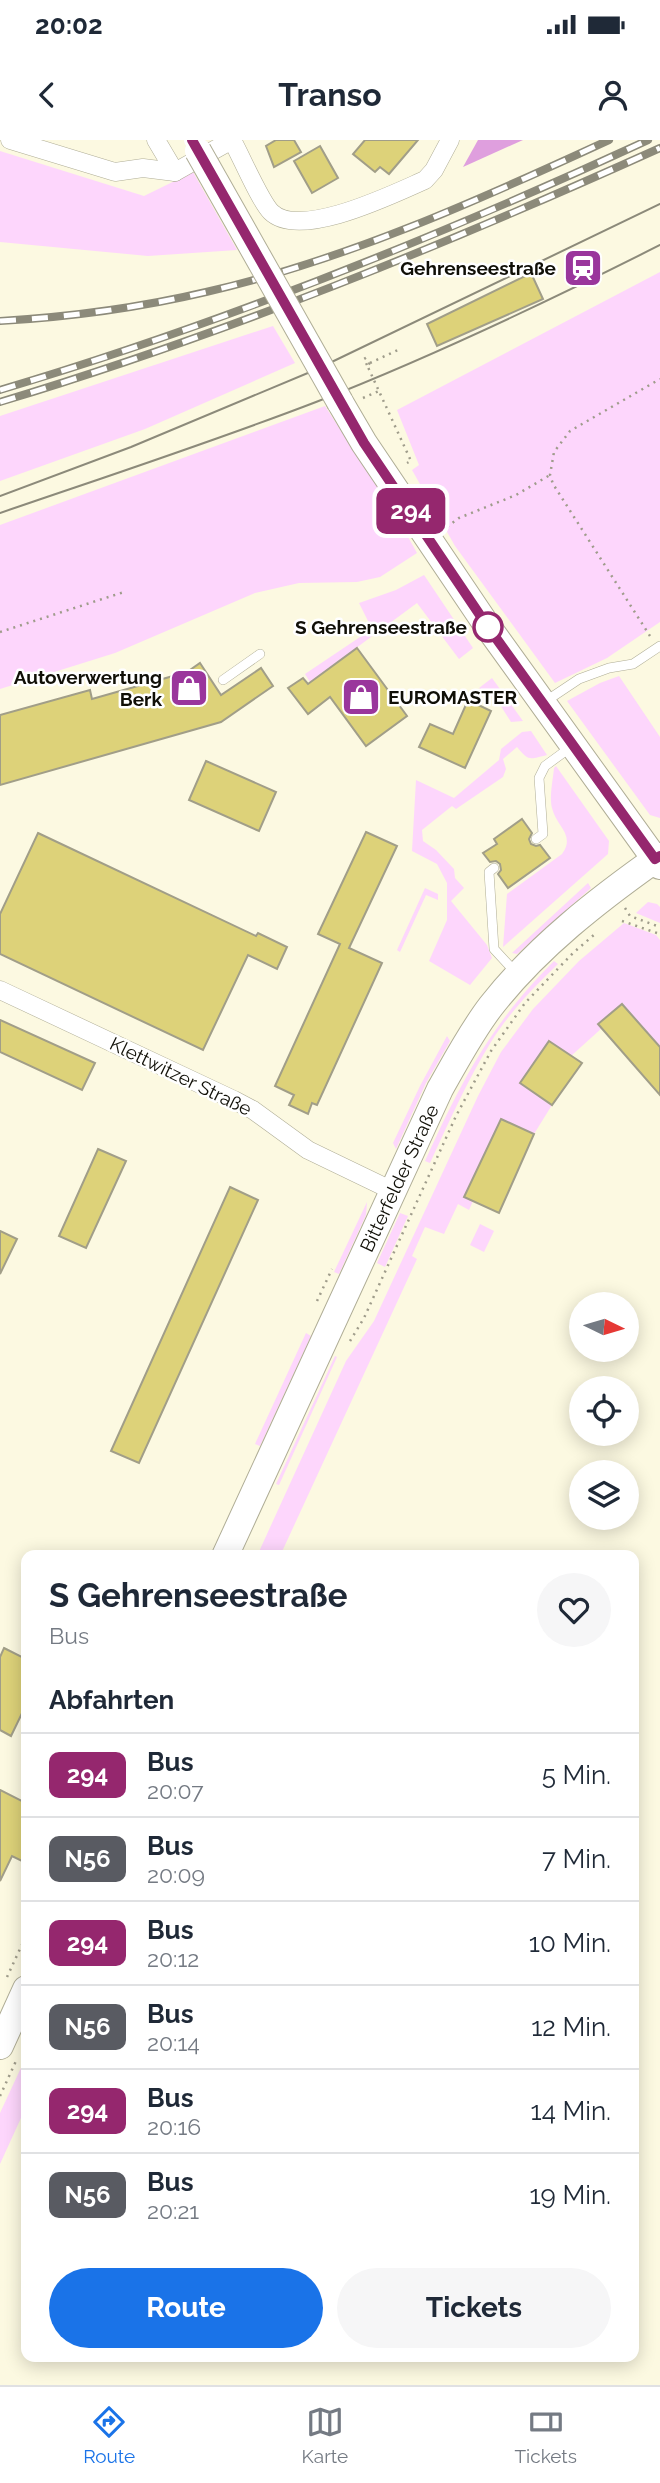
<!DOCTYPE html>
<html lang="de">
<meta charset="utf-8">
<style>
:root{--surface:#fff;--page:#f6f6f7;--text:#1f2937;--muted:#747a83;--line:#e0e1e3;--accent:#1a73e8}
body{margin:0;font-family:Raleway,sans-serif;background:var(--page);color:var(--text);height:100vh;display:flex;flex-direction:column;font-size:26px;white-space:nowrap}
*{box-sizing:border-box;margin:0}
p{font-size:23px;color:var(--muted)}
.icon{flex:none;width:38px;height:38px;fill:none;stroke:currentColor;stroke-width:2;stroke-linecap:round;stroke-linejoin:round}
.map{position:relative;flex:1;overflow:hidden}
.sheet{position:absolute;left:21px;top:1410px;width:618px;height:812px;display:flex;flex-direction:column;background:var(--surface);border-radius:14px;box-shadow:0 4px 18px #0003}
.sheet>*{flex:none}
.badge{padding:0 14px;border-radius:10px;font-size:24px;line-height:46px}
.needle{width:46px;rotate:95deg}
.fabs{position:absolute;left:569px;top:1152px;display:grid;gap:14px}
.fabs a{display:grid;place-items:center;width:70px;height:70px;border-radius:50%;background:var(--surface);box-shadow:0 4px 18px #0003;font-size:35px}
.map>.badge{position:absolute;translate:-50% -50%;box-shadow:0 0 0 4px #fff}
h2{padding:0 28px;font-size:26px;line-height:63px}
.round{display:grid;place-items:center;flex:none;width:74px;height:74px;border-radius:37px;background:var(--page)}
.headline{display:flex;align-items:center;justify-content:space-between;height:119px;padding:0 28px}
h1{font-size:33px;font-weight:700;line-height:52px}
.primary-button{display:flex;gap:14px;margin-top:auto;padding:14px 28px}
.primary-button a{flex:1;height:80px;border-radius:42px;background:var(--accent);color:#fff;font-size:28px;font-weight:700;line-height:80px;text-align:center}
.primary-button a+a{background:var(--page);color:var(--text)}
ul{padding:0;list-style:none}
li{display:flex;align-items:center;gap:21px;height:84px;padding:0 28px;border-top:2px solid var(--line)}
li div{flex:1}
li b{display:block;font-size:26px}
li em{font-style:normal}
li .badge{min-width:77px;font-weight:700;text-align:center}
.status{display:flex;justify-content:space-between;align-items:center;height:49px;padding:0 35px;background:var(--surface);direction:ltr}
.status svg{height:19px;fill:currentColor}
header{display:flex;justify-content:space-between;align-items:center;height:91px;padding:0 28px;background:var(--surface);font-size:32px;font-weight:700}
.dock{display:flex;justify-content:space-around;align-items:center;height:98px;border-top:2px solid var(--line);background:var(--surface);font-size:19px;color:var(--muted)}
.dock a{display:grid;justify-items:center;gap:4px}
.dock .active{color:var(--accent)}
.map>svg:first-child{display:block}
.green{fill:#fdd6fc}
.forest{fill:#df9fde}
.building{fill:#ddd279;stroke:#a19e88;stroke-width:2}
.lines{fill:none;stroke-linecap:round;stroke-linejoin:round}
.lane-casing{stroke:#afad96;stroke-width:10}
.street-casing{stroke:#afad96;stroke-width:19}
.secondary-casing{stroke:#afad96;stroke-width:28}
.path{stroke:#9f9c8b;stroke-width:2.5;stroke-dasharray:2 5;stroke-linecap:butt}
.lane{stroke:#fff;stroke-width:9}
.street{stroke:#fff;stroke-width:18}
.secondary{stroke:#fff;stroke-width:26}
.tram{stroke:#8c8a7a;stroke-width:2}
.rail-casing{stroke:#8c8a7a;stroke-width:8}
.rail{stroke:#fff;stroke-width:5;stroke-dasharray:16;stroke-linecap:butt}
.secondary-bridge-casing{stroke:#afad96;stroke-width:28;stroke-linecap:butt}
.path-bridge{stroke:#9f9c8b;stroke-width:2.5;stroke-dasharray:2 5;stroke-linecap:butt}
.secondary-bridge{stroke:#fff;stroke-width:26}
.line-casing{stroke:#fff;stroke-width:16}
.line{stroke:#95276e;stroke-width:10}
.stop-dot{fill:#fff;stroke:#95276e;stroke-width:3.5}
.labels{text-anchor:middle;dominant-baseline:central;stroke-width:5;stroke-linejoin:round;paint-order:stroke}
.poi-label{font-size:19px;font-weight:bold;fill:#100f07;stroke:#fff;text-anchor:end}
.stop-label{font-size:19px;font-weight:bold;fill:#100f07;stroke:#fff;text-anchor:end}
.street-label{font-size:19px;fill:#100f07;stroke:#fff}
</style>
<div class="status"><b>20:02</b><svg viewBox="0 0 49 12"><path d="M0 12V9h3v3zM5 12V6h3v6zM10 12V3h3v9zM15 12V0h3v12zM26 1h20v11H26zM47 4h2v5h-2z"/></svg></div>
<header><svg class="icon" aria-label="back" viewBox="0 0 24 24"><path d="M15 5l-7 7 7 7"/></svg>Transo<svg class="icon" aria-label="person" viewBox="0 0 24 24"><circle cx="12" cy="8" r="4"/><path d="M4 21q1-7 8-7t8 7"/></svg></header>
<div class="map">
<svg width="660" height="2245" viewBox="0 0 660 2245">
<rect width="100%" height="100%" fill="#fcf9e1"/>
<g class="green">
<polygon points="0,11 144,56 193,32 237,110 148,116 0,102"/>
<polygon points="660,132 660,482 607,518 555,543 455,406 412,330 419,325 397,270"/>
<polygon points="273,186 295,223 145,289 0,341 0,276"/>
<polygon points="325,266 397,377 417,413 380,437 357,442 299,443 255,453 115,513 0,549 0,385"/>
<polygon points="424,435 473,508 459,519 417,463 310,542 305,534 372,489 359,463 396,450"/>
<polygon points="619,536 660,597 660,678 650,675 567,561 600,543"/>
<polygon points="492,538 523,581 511,582 497,560 479,548"/>
<path d="M531 591 547 615C530 619 529 622 517 607L503 619 506 629 503 637 456 669 452 666 422 690 423 701 436 710 454 729 455 738 464 748 451 761 487 805 492 818 470 845 429 821 447 780V743L437 724 412 711 416 640 454 658 499 620 501 609 522 592Z"/>
<path d="M556 626 609 701 608 714 503 807 507 754 562 714C576 695 556 686 552 668 549 657 553 640 554 628Z"/>
<polygon points="588,743 591,748 517,814 512,813"/>
<polygon points="425,748 438,754 438,760 426,755 400,812 397,810"/>
<polygon points="648,762 657,764 660,767 660,783 636,773"/>
<polygon points="624,783 656,795 660,800 660,907 622,864 599,884 602,888 571,916 549,901 520,943 552,965 534,994 501,979 464,1057 473,1061 469,1070 458,1064 444,1094 425,1087 412,1116 417,1119 280,1416 257,1416 346,1221 374,1181 478,956 501,912 533,869 579,821"/>
<path d="M554 821 558 824C533 848 509 873 491 902 467 941 449 982 430 1023L425 1021C462 940 490 885 554 821Z"/>
<polygon points="447,896 450,901 426,943 396,1009 393,1003 420,946"/>
<polygon points="367,1062 366,1075 339,1134 334,1132"/>
<polygon points="400,1073 408,1076 385,1127 377,1123"/>
<polygon points="480,1084 494,1091 484,1112 470,1105"/>
<polygon points="306,1193 311,1196 260,1306 255,1304"/>
<polygon points="335,1216 337,1217 279,1345 276,1344"/>
<polygon points="26,1917 26,1967 0,2024 0,1973"/>
</g>
<polygon class="forest" points="478,0 523,0 463,27"/>
<g class="building">
<polygon points="276,0 294,0 301,12 274,27 266,6"/>
<polygon points="365,0 418,0 389,34 380,27 375,32 353,14"/>
<polygon points="320,6 338,38 312,53 294,21"/>
<polygon points="531,133 543,159 437,206 427,184"/>
<polygon points="357,508 407,576 366,606 330,557 308,574 288,548 303,538 308,544"/>
<polygon points="200,523 221,555 261,528 273,546 221,582 0,645 0,575 90,550 92,559 187,532"/>
<polygon points="468,560 491,571 465,628 419,607 430,584 453,594"/>
<polygon points="206,621 276,652 259,691 189,660"/>
<polygon points="522,679 532,693 529,699 531,704 536,706 540,705 550,718 508,748 498,734 501,730 500,724 496,721 490,722 483,713 497,704 494,699"/>
<polygon points="366,692 397,706 349,808 382,823 317,965 312,963 308,974 289,965 294,955 275,946 340,804 318,794"/>
<polygon points="38,693 256,796 258,793 287,807 277,829 248,815 203,910 0,814 0,774"/>
<polygon points="622,864 660,907 660,955 598,884"/>
<polygon points="0,880 95,923 82,950 0,912"/>
<polygon points="549,901 582,923 552,965 520,943"/>
<polygon points="501,979 534,994 499,1073 464,1057"/>
<polygon points="98,1009 126,1021 86,1108 59,1096"/>
<polygon points="230,1047 258,1060 139,1323 111,1311"/>
<polygon points="0,1091 17,1099 0,1134"/>
<polygon points="4,1508 26,1519 26,1565 11,1596 0,1590 0,1517"/>
<polygon points="0,1650 26,1663 26,1723 12,1716 0,1741"/>
</g>
<g class="lines">
<g class="lane-casing">
<g id="lane">
<polyline points="223,540 260,514"/>
<polyline points="546,561 579,539 609,528 633,524 660,506"/>
<polyline points="536,699 543,694 539,638 545,626 571,607"/>
<polyline points="494,728 489,732 494,809 517,834"/>
</g>
</g>
<g class="street-casing">
<g id="street">
<polyline points="10,0 115,32 143,28 175,32 232,0"/>
<polyline points="156,0 175,32"/>
<path d="M232 0C241 16 260 61 271 72 300 100 393 54 425 40L434 30 450 0"/>
<polyline points="0,850 234,960 253,970 308,1010 393,1051"/>
</g>
</g>
<g class="secondary-casing">
<g id="secondary">
<polyline points="340,262 364,303 488,487 660,726"/>
<path d="M225 1416 440 949C456 921 471 892 491 866 537 807 599 759 660 716"/>
<polyline points="0,1906 26,1849"/>
</g>
</g>
<g class="path">
<polyline points="370,223 400,209"/>
<polyline points="367,225 364,219 367,217"/>
<polyline points="363,258 379,251"/>
<polyline points="447,387 459,378 516,355 550,335"/>
<polyline points="0,492 124,452"/>
<polyline points="650,496 553,344 550,335 554,312 570,291 660,239"/>
<polyline points="625,768 630,776 660,787"/>
<polyline points="622,781 657,793 660,796"/>
<polyline points="317,1161 332,1129"/>
<polyline points="350,1201 364,1178 456,976 491,911 525,863 573,813 595,794"/>
<polyline points="7,1837 26,1796"/>
<polyline points="0,1956 16,1921"/>
</g>
<use href="#lane" class="lane"/>
<use href="#street" class="street"/>
<use href="#secondary" class="secondary"/>
<g class="tram">
<polyline points="0,356 131,307 315,230 660,64"/>
<path d="M0 373C105 337 212 302 316 262 434 216 547 162 660 105"/>
</g>
<g class="rail-casing">
<g id="rail">
<path d="M0 181C69 177 138 168 206 152 346 120 479 60 609 0"/>
<path d="M0 250C222 184 438 97 648 0"/>
<path d="M0 262C226 194 445 105 660 8"/>
</g>
</g>
<use href="#rail" class="rail"/>
<g class="secondary-bridge-casing">
<polyline id="secondary-bridge" points="198,11 340,262"/>
</g>
<polyline class="path-bridge" points="370,223 367,225 411,321 407,323"/>
<use href="#secondary-bridge" class="secondary-bridge"/>
</g>
<g class="lines">
<g class="line-casing">
<polyline id="line" points="192,0 364,303 488,487 655,719 660,716"/>
</g>
<use href="#line" class="line"/>
</g>
<defs>
<g id="station-square" transform="scale(2.0125)"><rect x="-9" y="-9" width="18" height="18" rx="4" fill="#9a369c" stroke="#fff"/><path d="M-3-6H3Q5-6 5-4V2Q5 4 3 4L4.5 6H3L1.5 4h-3L-3 6H-4.5L-3 4Q-5 4-5 2V-4Q-5-6-3-6ZM-3.5-4v3h7v-3ZM-3.5 1v1.5H-2V1ZM2 1v1.5H3.5V1Z" fill="#fff"/></g>
<g id="shop-square" transform="scale(2.0125)"><rect x="-9" y="-9" width="18" height="18" rx="4" fill="#9a369c" stroke="#fff"/><path d="M-5-2.5h2.3a2.7 3.5 0 0 1 5.4 0H5L5.5 6h-11ZM-1.5-2.5h3a1.5 2.3 0 0 0-3 0Z" fill="#fff"/></g>
</defs>
<g fill-rule="evenodd">
<use href="#station-square" x="583" y="128"/>
<use href="#shop-square" x="189" y="548"/>
<use href="#shop-square" x="361" y="557"/>
</g>
<circle class="stop-dot" cx="488" cy="487" r="14"/>
<g class="labels">
<g class="poi-label">
<text x="556" y="128">Gehrenseestraße</text>
<text x="162" y="537">Autoverwertung<tspan x="162" dy="22">Berk</tspan></text>
<text x="388" y="557" text-anchor="start">EUROMASTER</text>
</g>
<g class="stop-label">
<text x="467" y="487">S Gehrenseestraße</text>
</g>
<g class="street-label">
<text transform="translate(181 936) rotate(26)">Klettwitzer Straße</text>
<text transform="translate(399 1038) rotate(-65)">Bitterfelder Straße</text>
</g>
</g>
</svg>
<div class="fabs">
<a><svg class="needle" viewBox="-14 -14 28 28"><path d="M0-13l5 13h-10z" fill="#e53935"/><path d="M0 13l5-13h-10z" fill="#747a83"/></svg></a>
<a><svg class="icon" aria-label="locate" viewBox="0 0 24 24"><circle cx="12" cy="12" r="6"/><path d="M12 2v4M12 18v4M2 12h4M18 12h4"/></svg></a>
<a><svg class="icon" aria-label="layers" viewBox="0 0 24 24"><path d="M12 4l9 5-9 5-9-5zM3 14l9 5 9-5"/></svg></a>
</div>
<b class="badge" style="left:411px;top:371px;background:#95276e;color:#fff">294</b>
<section class="sheet">
<div class="headline"><div><h1>S Gehrenseestraße</h1><p>Bus</p></div><a class="round"><svg class="icon" aria-label="heart" viewBox="0 0 24 24"><path d="M12 20l-8-8c-3-5 5-10 8-4 3-6 11-1 8 4z"/></svg></a></div>
<h2>Abfahrten</h2>
<ul>
<li><span class="badge" style="background:#95276e;color:#fff">294</span><div><b>Bus</b><p>20:07</p></div><em>5 Min.</em></li>
<li><span class="badge" style="background:#595b62;color:#fff">N56</span><div><b>Bus</b><p>20:09</p></div><em>7 Min.</em></li>
<li><span class="badge" style="background:#95276e;color:#fff">294</span><div><b>Bus</b><p>20:12</p></div><em>10 Min.</em></li>
<li><span class="badge" style="background:#595b62;color:#fff">N56</span><div><b>Bus</b><p>20:14</p></div><em>12 Min.</em></li>
<li><span class="badge" style="background:#95276e;color:#fff">294</span><div><b>Bus</b><p>20:16</p></div><em>14 Min.</em></li>
<li><span class="badge" style="background:#595b62;color:#fff">N56</span><div><b>Bus</b><p>20:21</p></div><em>19 Min.</em></li>
</ul>
<div class="primary-button"><a>Route</a><a>Tickets</a></div>
</section>
</div>
<nav class="dock">
<a class="active"><svg class="icon" aria-label="directions" viewBox="0 0 24 24"><path d="M12 3l9 9-9 9-9-9zM9 14v-3h6M13 9l2 2-2 2"/></svg>Route</a>
<a><svg class="icon" aria-label="map" viewBox="0 0 24 24"><path d="M3 6l6-2 6 2 6-2v14l-6 2-6-2-6 2zM9 4v14M15 6v14"/></svg>Karte</a>
<a><svg class="icon" aria-label="tickets" viewBox="0 0 24 24"><path d="M3 7h18v10H3zM15 7v10"/></svg>Tickets</a>
</nav>
